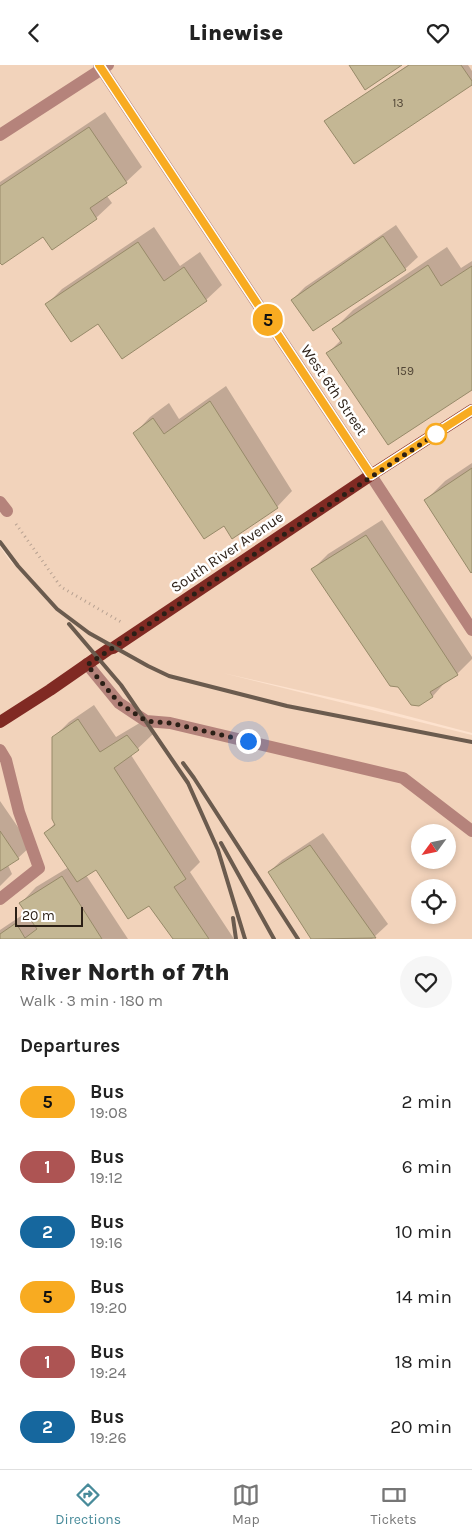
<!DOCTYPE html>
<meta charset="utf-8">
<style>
:root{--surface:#fff;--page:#f6f6f6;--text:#222;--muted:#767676;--line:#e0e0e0;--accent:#488b9a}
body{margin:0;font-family:Karla,sans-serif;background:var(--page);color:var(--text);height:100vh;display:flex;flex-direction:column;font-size:19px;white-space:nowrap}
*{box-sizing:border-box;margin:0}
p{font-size:16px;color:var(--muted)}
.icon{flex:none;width:28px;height:28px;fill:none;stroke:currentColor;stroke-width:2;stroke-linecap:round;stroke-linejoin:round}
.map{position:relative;height:874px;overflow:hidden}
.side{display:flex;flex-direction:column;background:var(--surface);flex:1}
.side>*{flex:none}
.badge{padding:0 10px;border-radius:16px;font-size:18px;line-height:32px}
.needle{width:32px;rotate:237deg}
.tools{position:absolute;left:411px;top:759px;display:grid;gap:10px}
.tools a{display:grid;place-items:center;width:45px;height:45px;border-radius:50%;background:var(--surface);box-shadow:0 2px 8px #0003;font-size:25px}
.scale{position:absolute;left:15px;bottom:12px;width:68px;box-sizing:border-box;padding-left:5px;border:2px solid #2b1f16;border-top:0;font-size:14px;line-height:18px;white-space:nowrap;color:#2b1f16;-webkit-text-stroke:4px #fff;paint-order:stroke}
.you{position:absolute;width:25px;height:25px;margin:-12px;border:4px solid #fff;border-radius:50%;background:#1a73e8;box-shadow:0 0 0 8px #1a73e833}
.map>.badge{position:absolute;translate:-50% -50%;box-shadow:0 0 0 2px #fff}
h2{padding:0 20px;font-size:19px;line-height:45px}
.round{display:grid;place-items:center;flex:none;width:52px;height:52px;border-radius:26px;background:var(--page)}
.head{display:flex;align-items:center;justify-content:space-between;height:85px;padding:0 20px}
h1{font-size:24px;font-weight:800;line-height:38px}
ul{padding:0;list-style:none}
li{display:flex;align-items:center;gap:15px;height:65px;padding:0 20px}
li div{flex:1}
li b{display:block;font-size:19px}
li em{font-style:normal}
li .badge{min-width:55px;font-weight:700;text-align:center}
header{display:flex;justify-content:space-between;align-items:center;height:65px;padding:0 20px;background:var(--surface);font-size:22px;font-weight:800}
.menu{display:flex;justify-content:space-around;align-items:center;height:70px;border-top:1px solid var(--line);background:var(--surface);font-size:14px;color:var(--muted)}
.menu a{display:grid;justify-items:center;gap:2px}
.menu .on{color:var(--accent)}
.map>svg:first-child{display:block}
.built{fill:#f2d3bb;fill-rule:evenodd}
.shadow{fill:#0003}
.building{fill:#c4b794;stroke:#978a69}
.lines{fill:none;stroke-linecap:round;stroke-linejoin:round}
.path{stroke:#b7a191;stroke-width:3;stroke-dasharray:1 4;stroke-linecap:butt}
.minor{stroke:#b5837b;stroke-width:12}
.major{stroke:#802a23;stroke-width:12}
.rail{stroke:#6b5b4e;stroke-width:4}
.line-casing{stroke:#fff;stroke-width:11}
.line{stroke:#f8ab21;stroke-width:8}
.walk{stroke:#2b1f16;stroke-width:5;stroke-dasharray:0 9}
.stop-dot{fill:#fff;stroke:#f8ab21;stroke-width:2.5}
.labels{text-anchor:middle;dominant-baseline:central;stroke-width:5;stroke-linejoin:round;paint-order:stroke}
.number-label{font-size:12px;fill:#514536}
.street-label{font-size:15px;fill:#2b1f16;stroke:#fff}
</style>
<header><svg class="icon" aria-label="back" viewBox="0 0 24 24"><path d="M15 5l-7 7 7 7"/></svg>Linewise<svg class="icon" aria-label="heart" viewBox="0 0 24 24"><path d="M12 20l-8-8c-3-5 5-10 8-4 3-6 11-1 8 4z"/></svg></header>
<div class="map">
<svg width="472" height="874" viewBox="0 0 472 874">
<rect width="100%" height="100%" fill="#fde2ce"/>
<path class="built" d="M0 0H472V668L373 642 223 608 472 670V874H0V482L10 496 40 525 18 501 0 476ZM420 768H448V795H420ZM420 822H448V850H420Z"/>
<g class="shadow">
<polygon points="408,0 468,0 472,6 472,19 326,56"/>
<polygon points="105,47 142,102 126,117 107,131 112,138 96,153 44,171 0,196 0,117"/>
<polygon points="396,160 418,192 405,204 292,235 305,222"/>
<polygon points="154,162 180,201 200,187 222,220 206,235 98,257 47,239 62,224"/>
<polygon points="447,182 461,203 472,196 472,323 328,288 341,275 334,264 353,245"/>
<polygon points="226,321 292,426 277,442 224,460 135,368 150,352 169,338 179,354"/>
<polygon points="472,398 472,506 426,435 445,416"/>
<polygon points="382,455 472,592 472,594 457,609 447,615 433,631 419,640 313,504 328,489"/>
<polygon points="94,640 116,672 143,656 153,669 131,690 200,797 190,807 234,874 175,874 149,839 96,803 86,810 128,874 0,874 0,865 27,847 21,838 36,822 69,802 46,768 55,758 54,672 69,657"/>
<polygon points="0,736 31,781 18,793 8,800 12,809 0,821"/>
<polygon points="323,768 388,859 372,874 313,874 269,807 282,795"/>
</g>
<g class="building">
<polygon points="349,0 402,0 365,25"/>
<polygon points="409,0 461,0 472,16 472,20 354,99 324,56"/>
<polygon points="89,62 127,118 90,143 97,154 52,185 43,172 2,200 0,198 0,121"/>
<polygon points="383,171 406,205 313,266 291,235"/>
<polygon points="138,177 164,216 184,202 207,236 122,294 98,259 71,277 45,239"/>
<polygon points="428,200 441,221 472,201 472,325 388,380 326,288 342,278 332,264"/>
<polygon points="210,336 278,443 232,474 224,461 204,474 133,368 153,353 164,369"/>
<polygon points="472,403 472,507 471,508 424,435"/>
<polygon points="366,470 458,610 430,627 433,632 419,641 411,640 398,622 390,621 311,504"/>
<polygon points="78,654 100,687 127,670 139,685 114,703 186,814 174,822 209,874 173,874 149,841 128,854 96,805 77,817 44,768 55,760 52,754 52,672"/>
<polygon points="0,766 19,794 0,806"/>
<polygon points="310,780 376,873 311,874 268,807"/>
<polygon points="62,811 102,874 0,874 0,869 16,858 25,873 37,864 19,838"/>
</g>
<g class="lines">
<polyline class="path" points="16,459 61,522 121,557"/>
<g class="minor">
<polyline points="99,0 357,389 472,565"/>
<polyline points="0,70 108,0"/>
<polyline points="0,437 7,446"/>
<polyline points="87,599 119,638 146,656 170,658 403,713 472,766"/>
<polyline points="0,685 6,695 19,747 39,803 0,834"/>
</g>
<polyline class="major" points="0,657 50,625 109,584 113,583 371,410 472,345"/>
<g class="rail">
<polyline points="0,477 18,501 57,544 89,568 148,601 169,611 287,641 472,677"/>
<polyline points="69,559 121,620 188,718 218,785 245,874"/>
<polyline points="183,698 194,713 298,874"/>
<polyline points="221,778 274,874"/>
<polyline points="233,853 236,874"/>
</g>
</g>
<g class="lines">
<g class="line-casing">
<polyline id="line" points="99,0 371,410 472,345"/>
</g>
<use href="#line" class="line"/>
<polyline class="walk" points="248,676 170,658 146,656 119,638 87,600 436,369"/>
</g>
<circle class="stop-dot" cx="436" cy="369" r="10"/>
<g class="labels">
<g class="number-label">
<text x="398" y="38">13</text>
<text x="405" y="306">159</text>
</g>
<g class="street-label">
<text transform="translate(334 325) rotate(56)">West 6th Street</text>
<text transform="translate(227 487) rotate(-34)">South River Avenue</text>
</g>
</g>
</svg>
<div class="tools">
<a><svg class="needle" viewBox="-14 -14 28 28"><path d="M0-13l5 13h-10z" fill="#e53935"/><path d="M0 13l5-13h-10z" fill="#767676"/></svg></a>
<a><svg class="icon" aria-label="locate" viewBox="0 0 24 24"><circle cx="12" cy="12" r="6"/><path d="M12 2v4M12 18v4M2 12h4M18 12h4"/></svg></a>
</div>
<div class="scale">20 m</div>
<div class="you" style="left:248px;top:676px"></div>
<b class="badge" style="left:268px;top:255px;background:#f8ab21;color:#111">5</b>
</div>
<section class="side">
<div class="head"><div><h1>River North of 7th</h1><p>Walk · 3 min · 180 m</p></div><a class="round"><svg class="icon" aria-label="heart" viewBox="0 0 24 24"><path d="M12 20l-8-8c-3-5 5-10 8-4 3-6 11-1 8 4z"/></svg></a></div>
<h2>Departures</h2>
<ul>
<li><span class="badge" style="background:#f8ab21;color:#111">5</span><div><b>Bus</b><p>19:08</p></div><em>2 min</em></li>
<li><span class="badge" style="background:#ad5453;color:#fff">1</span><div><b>Bus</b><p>19:12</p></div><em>6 min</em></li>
<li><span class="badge" style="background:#16679e;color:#fff">2</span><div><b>Bus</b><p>19:16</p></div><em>10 min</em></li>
<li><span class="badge" style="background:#f8ab21;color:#111">5</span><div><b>Bus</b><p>19:20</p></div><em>14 min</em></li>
<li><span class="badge" style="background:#ad5453;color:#fff">1</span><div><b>Bus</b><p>19:24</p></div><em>18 min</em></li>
<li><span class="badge" style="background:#16679e;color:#fff">2</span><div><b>Bus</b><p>19:26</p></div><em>20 min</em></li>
</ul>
</section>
<nav class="menu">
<a class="on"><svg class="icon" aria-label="directions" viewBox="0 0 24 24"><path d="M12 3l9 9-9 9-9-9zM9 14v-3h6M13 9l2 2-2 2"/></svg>Directions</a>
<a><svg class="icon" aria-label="map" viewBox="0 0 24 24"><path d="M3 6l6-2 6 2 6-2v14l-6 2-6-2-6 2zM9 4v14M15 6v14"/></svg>Map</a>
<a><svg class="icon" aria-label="tickets" viewBox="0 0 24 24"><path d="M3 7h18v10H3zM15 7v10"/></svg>Tickets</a>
</nav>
